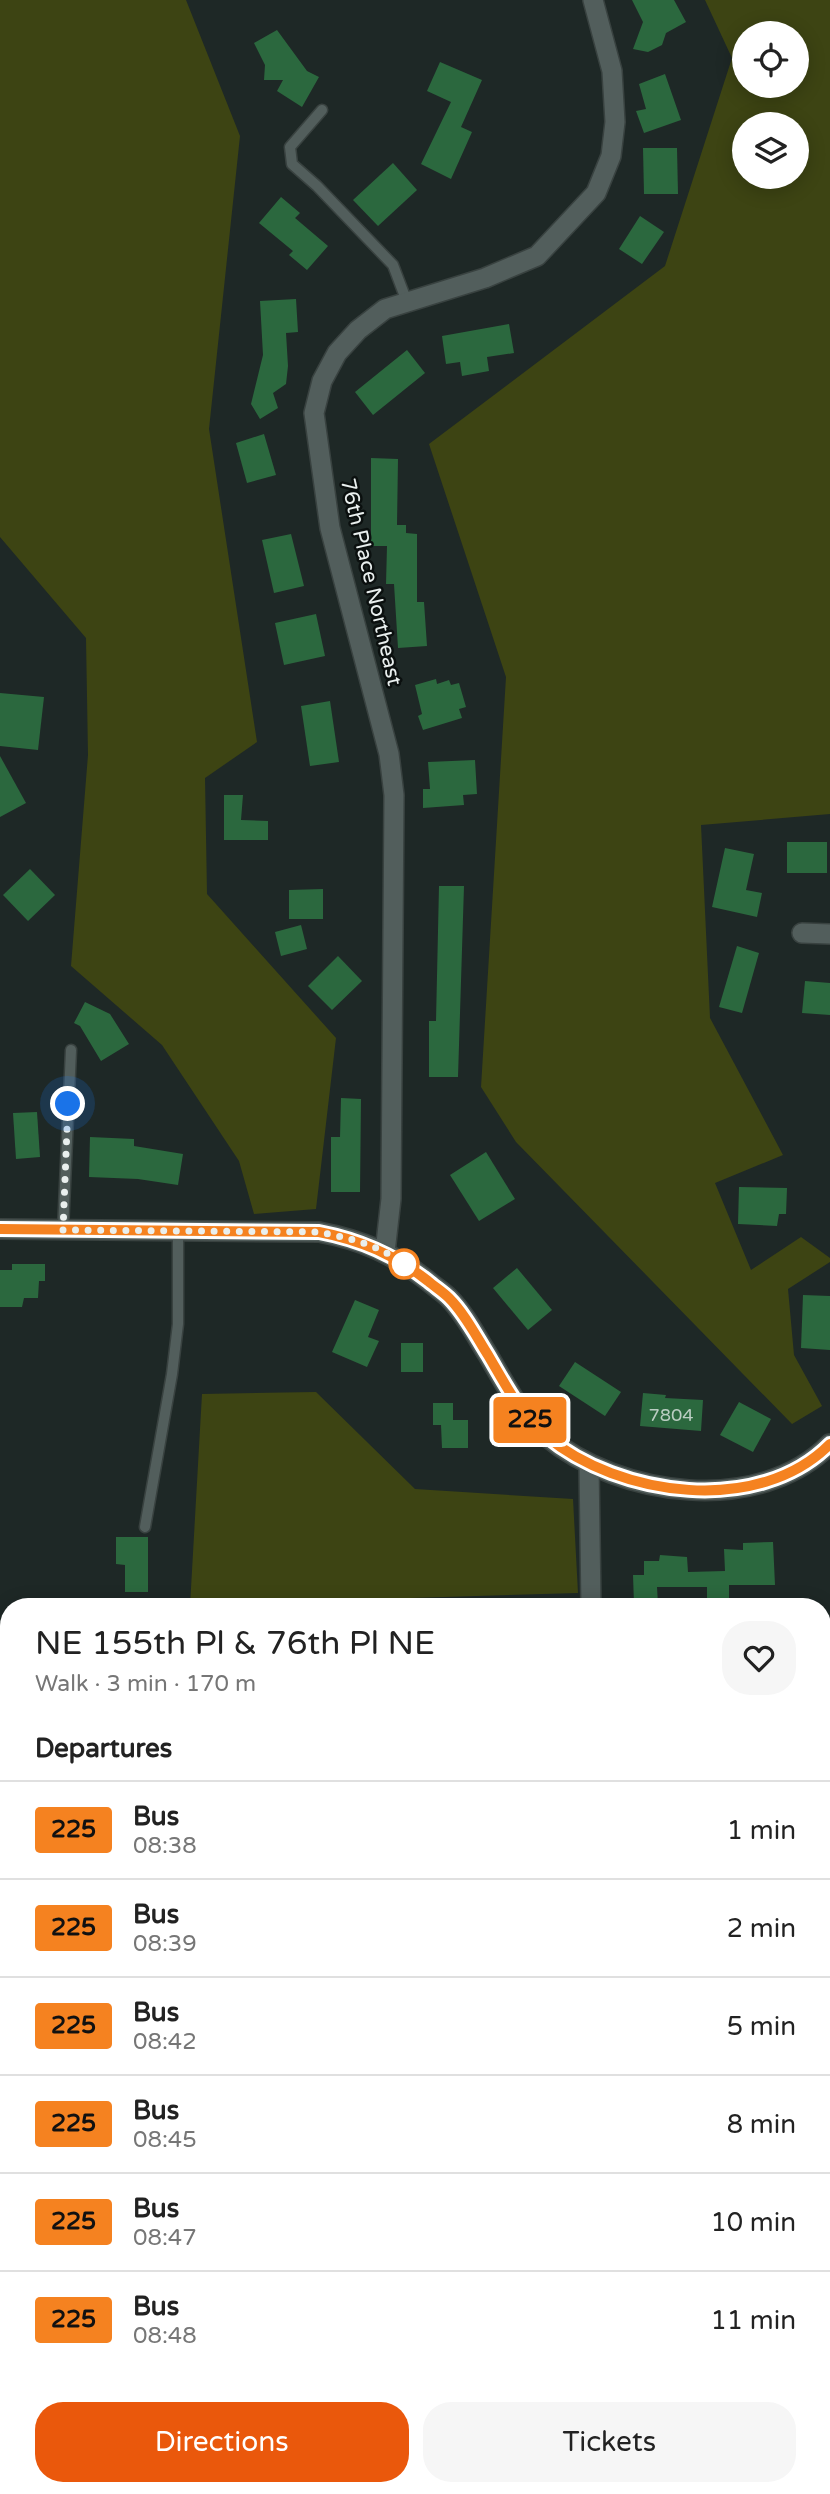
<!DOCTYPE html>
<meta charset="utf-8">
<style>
:root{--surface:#fff;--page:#f6f6f6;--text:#222;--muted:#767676;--line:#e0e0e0;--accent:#ea580c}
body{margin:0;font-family:"Varela Round",sans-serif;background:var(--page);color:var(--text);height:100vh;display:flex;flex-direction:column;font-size:26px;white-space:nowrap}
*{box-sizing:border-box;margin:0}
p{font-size:23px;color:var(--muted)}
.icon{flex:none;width:38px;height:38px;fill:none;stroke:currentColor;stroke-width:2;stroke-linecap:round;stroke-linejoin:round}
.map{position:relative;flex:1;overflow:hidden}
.panel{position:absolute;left:0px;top:1598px;width:831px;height:898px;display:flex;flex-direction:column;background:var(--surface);border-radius:28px 28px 0 0;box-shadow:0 4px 18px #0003}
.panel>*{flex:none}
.badge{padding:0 14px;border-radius:5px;font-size:24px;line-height:46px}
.fabs{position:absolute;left:732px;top:21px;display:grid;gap:14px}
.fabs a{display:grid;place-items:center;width:77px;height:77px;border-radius:50%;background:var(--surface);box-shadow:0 4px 18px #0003;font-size:35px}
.you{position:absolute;width:35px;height:35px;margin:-18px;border:5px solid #fff;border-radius:50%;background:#1a73e8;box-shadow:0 0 0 10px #1a73e833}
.map>.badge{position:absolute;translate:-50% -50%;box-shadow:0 0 0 4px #fff}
h2{padding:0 35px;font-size:26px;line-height:63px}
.round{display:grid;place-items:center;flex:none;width:74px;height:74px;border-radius:28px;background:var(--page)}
.headline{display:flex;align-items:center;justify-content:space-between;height:119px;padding:0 35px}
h1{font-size:33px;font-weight:600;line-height:52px}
.action{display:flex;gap:14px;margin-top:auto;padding:14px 35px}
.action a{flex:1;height:80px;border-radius:28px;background:var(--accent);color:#fff;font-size:28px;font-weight:600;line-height:80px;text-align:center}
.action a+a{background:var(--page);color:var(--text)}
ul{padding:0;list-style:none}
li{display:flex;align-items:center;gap:21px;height:98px;padding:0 35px;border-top:2px solid var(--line)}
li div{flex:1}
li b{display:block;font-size:26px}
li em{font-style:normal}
li .badge{min-width:77px;font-weight:700;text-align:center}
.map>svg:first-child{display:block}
.green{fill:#3d4413;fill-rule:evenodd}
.building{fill:#2b683e}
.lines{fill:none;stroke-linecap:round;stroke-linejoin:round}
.service-casing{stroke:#394240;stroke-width:13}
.minor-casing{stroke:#394240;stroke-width:22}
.tertiary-casing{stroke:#394240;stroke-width:22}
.service{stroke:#525e5c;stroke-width:10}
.minor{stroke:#525e5c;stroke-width:19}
.tertiary{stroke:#525e5c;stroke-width:19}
.line-casing{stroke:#fff;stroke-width:16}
.line{stroke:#f58220;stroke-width:10}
.walk{stroke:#e9efee;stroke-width:7;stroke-dasharray:0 12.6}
.stop-dot{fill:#fff;stroke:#f58220;stroke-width:3.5}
.labels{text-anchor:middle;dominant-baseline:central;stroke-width:5;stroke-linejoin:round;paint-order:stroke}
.number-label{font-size:18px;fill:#bacdc2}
.street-label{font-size:21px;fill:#e9efee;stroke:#0b100f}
</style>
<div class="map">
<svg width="830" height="2494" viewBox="0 0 830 2494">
<rect width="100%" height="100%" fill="#1e2826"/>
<g class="green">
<polygon points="0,0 186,0 240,136 209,429 257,742 205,778 207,894 336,1038 316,1209 254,1214 239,1161 162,1045 71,966 88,755 86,638 0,537"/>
<path d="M705 0H830V814L701 825 710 1018 783 1155 715 1183 751 1270 801 1237 830 1258V1262L788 1289 794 1355 822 1406 792 1424 516 1142 481 1087 506 677 429 444 665 266 732 58ZM744 33H796V86H744ZM744 124H796V177H744Z"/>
<polygon points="316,1392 415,1489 573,1499 578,1593 411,1598 410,1606 190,1606 202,1394"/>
<polygon points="823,1620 830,1620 830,2208 822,2208"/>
<polygon points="9,1854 9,2430 0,2423 0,1855"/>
<polygon points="63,2487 441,2487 321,2490 321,2494 62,2494"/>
</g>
<g class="building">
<polygon points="632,0 674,0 686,22 666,33 662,45 648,52 633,49 643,22"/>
<polygon points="277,30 307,71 319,77 302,107 277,91 283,80 264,80 265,65 254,43"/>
<polygon points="440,62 482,80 461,127 472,132 451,179 421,164 451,102 427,91"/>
<polygon points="665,74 681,120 644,133 636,111 646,109 639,84"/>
<polygon points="643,148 677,148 678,194 644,194"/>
<polygon points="393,163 417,190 378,226 353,200"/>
<polygon points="281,197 300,213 295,218 328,246 307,270 289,255 293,251 259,223"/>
<polygon points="640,216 664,232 642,264 619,249"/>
<polygon points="296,299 298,332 286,333 288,366 286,384 273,393 278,408 260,419 251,404 263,355 260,301"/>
<polygon points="509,324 514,353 487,357 489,371 462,376 460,362 446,364 442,336"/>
<polygon points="407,350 425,373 373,415 355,392"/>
<polygon points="264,434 276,475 247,483 236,443"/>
<polygon points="371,458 398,459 397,525 406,525 406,533 417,534 417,602 424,602 427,646 398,648 394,584 386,584 387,546 371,546"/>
<polygon points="291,534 304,586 274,593 262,540"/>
<polygon points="316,614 325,656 284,665 275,623"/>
<polygon points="436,679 437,684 449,680 451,685 459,683 466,707 459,709 462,718 423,730 418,716 422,714 415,685"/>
<polygon points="0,693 44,697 38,750 0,746"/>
<polygon points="330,701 339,762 310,766 301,706"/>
<polygon points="0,756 26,803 0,817"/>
<polygon points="475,760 477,794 463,795 464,805 423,808 423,789 430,789 428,762"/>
<polygon points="224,795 243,795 241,820 268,821 268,840 224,840"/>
<rect x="787" y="842" width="40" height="31"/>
<polygon points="725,848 754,854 746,890 762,893 757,917 712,907"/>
<polygon points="30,869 55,895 28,921 3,895"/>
<polygon points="439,886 464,886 458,1077 429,1077 429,1021 436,1021"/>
<polygon points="323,889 323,919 289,919 289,890"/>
<polygon points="301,925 307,949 281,956 275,932"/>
<polygon points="737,946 759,953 742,1013 719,1007"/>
<polygon points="338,956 362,981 332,1010 308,986"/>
<polygon points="805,981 830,983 830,1015 802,1013"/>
<polygon points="85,1002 110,1014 129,1044 101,1061 80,1026 74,1023"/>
<polygon points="341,1098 361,1099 360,1192 331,1192 331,1137 340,1137"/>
<polygon points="37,1112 40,1157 16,1159 13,1113"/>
<polygon points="90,1137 134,1139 134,1146 183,1154 178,1185 138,1179 89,1177"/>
<polygon points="486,1152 515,1199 479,1221 450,1175"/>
<polygon points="739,1187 787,1188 786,1214 779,1214 777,1226 738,1224"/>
<polygon points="12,1264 45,1264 45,1281 39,1281 38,1298 24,1298 22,1307 0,1307 0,1270 12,1270"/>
<polygon points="517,1268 552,1310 528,1330 493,1288"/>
<polygon points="803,1295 830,1296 830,1350 801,1348"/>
<polygon points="355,1300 379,1310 368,1337 379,1341 367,1367 332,1352"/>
<rect x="401" y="1343" width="22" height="29"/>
<polygon points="575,1362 621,1392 605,1416 559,1386"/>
<polygon points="643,1393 666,1395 665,1398 703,1400 701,1431 640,1426"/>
<polygon points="739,1402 771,1419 753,1452 720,1435"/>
<polygon points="433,1403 453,1403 453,1420 468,1420 468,1448 442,1448 441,1425 433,1425"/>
<polygon points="116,1537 148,1537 148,1592 125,1592 125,1565 116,1564"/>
<polygon points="773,1542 775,1585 729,1585 729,1598 707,1599 707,1587 657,1587 658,1604 634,1604 633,1575 644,1575 644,1561 659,1561 660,1555 687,1557 688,1572 725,1571 724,1549 743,1550 743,1543"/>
</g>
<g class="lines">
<g class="service-casing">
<g id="service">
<polyline points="322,110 290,147 292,164 317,186 393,265 407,302"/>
<polyline points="63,1230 71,1050"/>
<polyline points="145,1527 172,1374 178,1324 178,1231"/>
<polyline points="0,1778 9,1778"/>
</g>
</g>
<g class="minor-casing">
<g id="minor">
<polyline points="802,933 830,934"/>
<polyline points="385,1252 391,1199 394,795 389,754 330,528 314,413 322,381 337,353 358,330 385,309 485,278 537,256 596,193 611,156 615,122 612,71 593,0"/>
<polyline points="589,1465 591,1606"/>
<polyline points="822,2396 830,2396"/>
<polyline points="581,2494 582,2487"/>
</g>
</g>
<g class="tertiary-casing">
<path id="tertiary" d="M0 1229 319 1232C362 1240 394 1254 428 1281 435 1287 443 1292 449 1298 465 1314 476 1336 488 1355 505 1384 520 1414 546 1436 619 1497 759 1516 830 1444"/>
</g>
<use href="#service" class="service"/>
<use href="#minor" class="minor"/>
<use href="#tertiary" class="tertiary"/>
</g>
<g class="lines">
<g class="line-casing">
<path id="line" d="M0 1229 319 1232C361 1240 395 1255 428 1281 435 1287 443 1292 449 1298 465 1314 476 1336 488 1355 505 1384 520 1414 546 1436 619 1497 759 1516 830 1444"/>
</g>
<use href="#line" class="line"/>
<path class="walk" d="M68 1104 63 1230 319 1232C349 1238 379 1245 404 1264"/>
</g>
<circle class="stop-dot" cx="404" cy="1264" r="14"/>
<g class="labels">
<g class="number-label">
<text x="671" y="1415">7804</text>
</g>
<g class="street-label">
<text transform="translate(371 582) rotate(77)">76th Place Northeast</text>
</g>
</g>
</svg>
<div class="fabs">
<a><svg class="icon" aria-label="locate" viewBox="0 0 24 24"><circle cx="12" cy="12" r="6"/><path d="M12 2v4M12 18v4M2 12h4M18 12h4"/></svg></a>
<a><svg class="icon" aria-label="layers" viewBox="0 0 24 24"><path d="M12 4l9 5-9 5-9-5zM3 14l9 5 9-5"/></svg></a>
</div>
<div class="you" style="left:68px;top:1104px"></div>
<b class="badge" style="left:530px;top:1420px;background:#f58220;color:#111">225</b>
<section class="panel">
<div class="headline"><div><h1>NE 155th Pl &amp; 76th Pl NE</h1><p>Walk · 3 min · 170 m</p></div><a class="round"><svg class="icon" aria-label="heart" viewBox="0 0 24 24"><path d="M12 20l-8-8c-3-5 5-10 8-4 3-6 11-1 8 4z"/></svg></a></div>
<h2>Departures</h2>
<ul>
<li><span class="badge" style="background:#f58220;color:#111">225</span><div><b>Bus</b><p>08:38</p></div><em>1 min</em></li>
<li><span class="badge" style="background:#f58220;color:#111">225</span><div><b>Bus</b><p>08:39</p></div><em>2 min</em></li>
<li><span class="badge" style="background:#f58220;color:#111">225</span><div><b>Bus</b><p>08:42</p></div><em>5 min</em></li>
<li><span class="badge" style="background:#f58220;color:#111">225</span><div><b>Bus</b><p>08:45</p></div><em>8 min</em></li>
<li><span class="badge" style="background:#f58220;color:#111">225</span><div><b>Bus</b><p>08:47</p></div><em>10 min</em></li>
<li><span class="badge" style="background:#f58220;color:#111">225</span><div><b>Bus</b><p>08:48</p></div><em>11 min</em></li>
</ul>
<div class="action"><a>Directions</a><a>Tickets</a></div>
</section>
</div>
